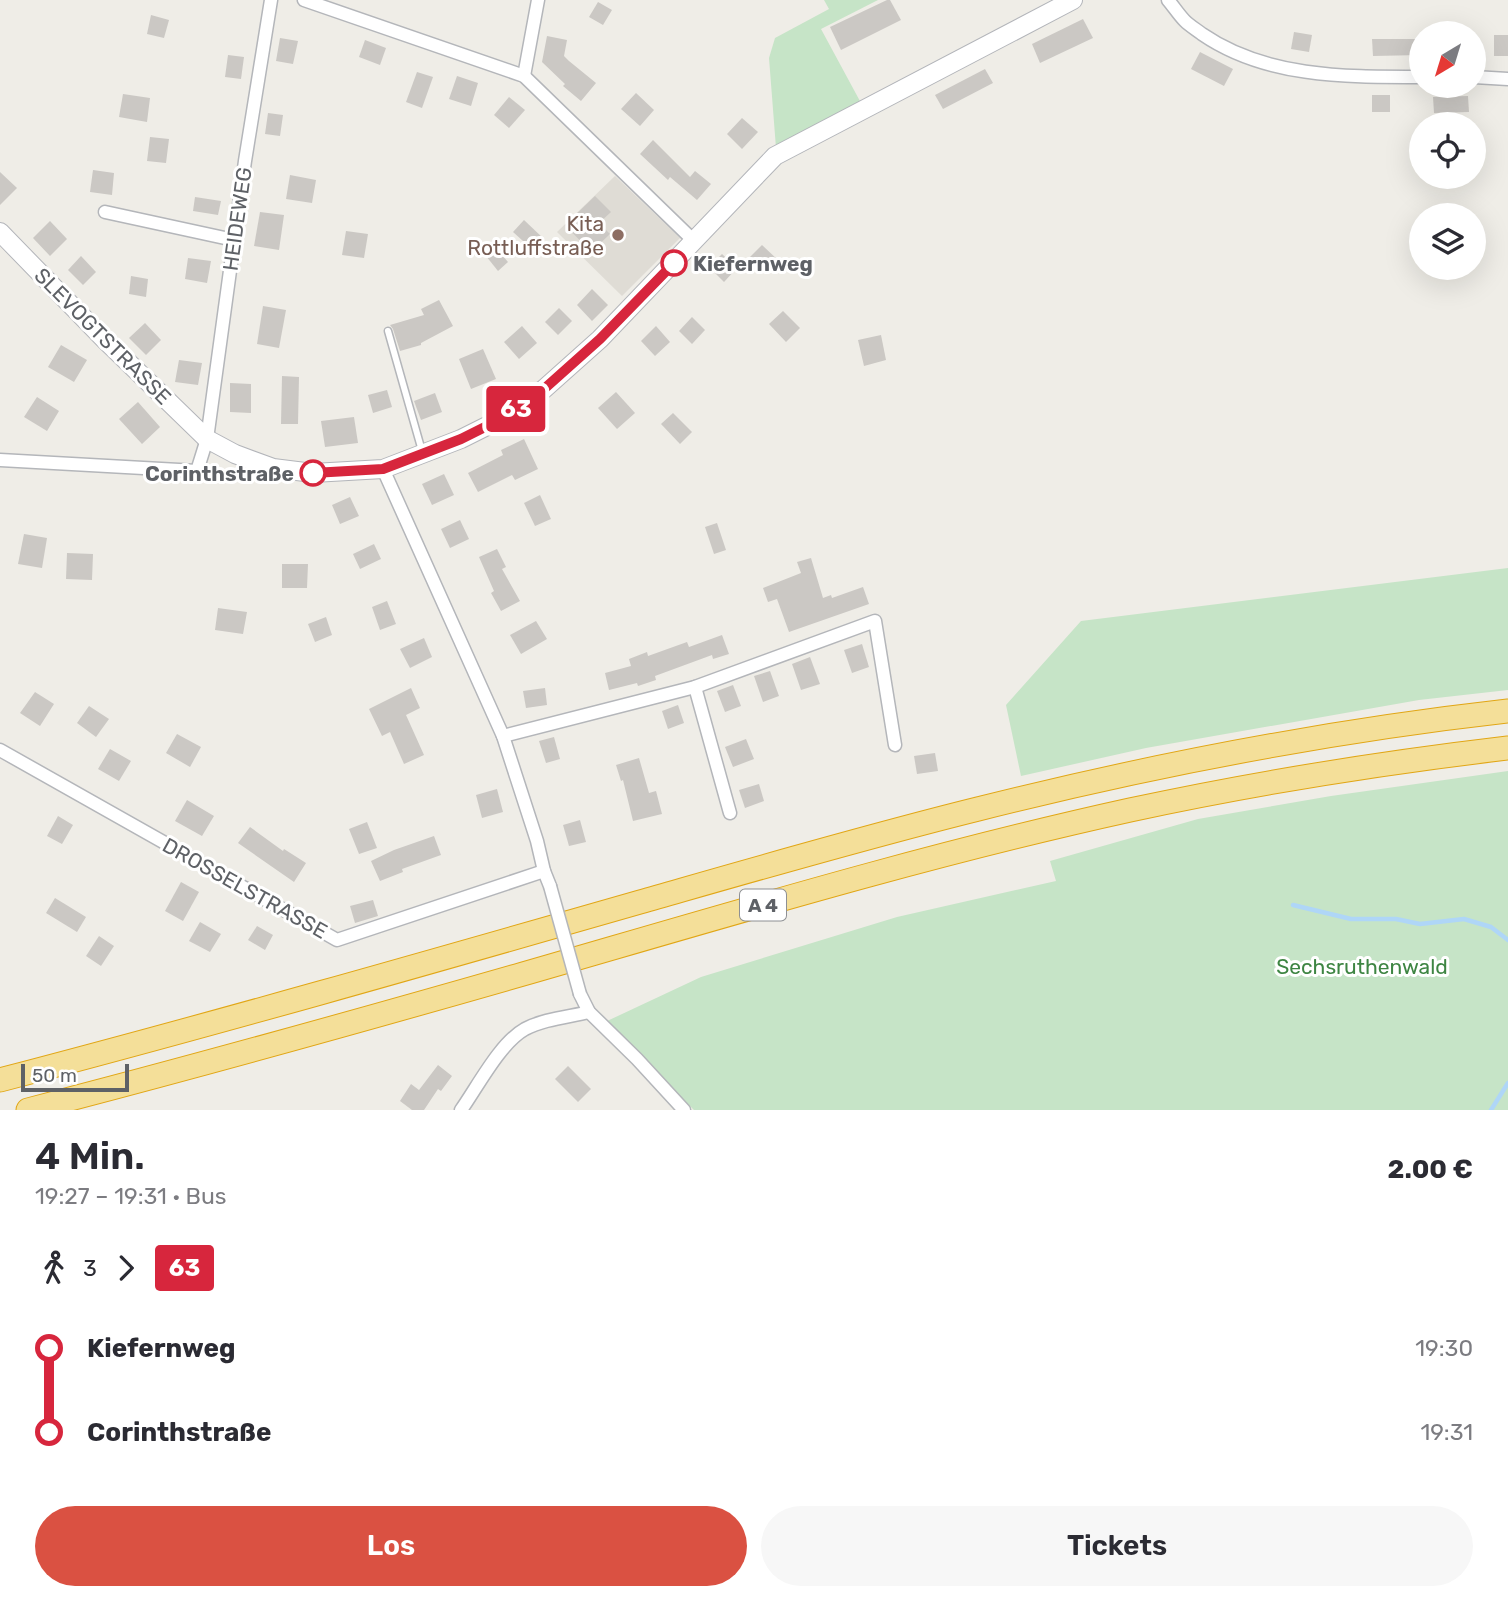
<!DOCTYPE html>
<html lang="de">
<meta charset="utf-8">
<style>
:root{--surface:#fff;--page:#f7f7f7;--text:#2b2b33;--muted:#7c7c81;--accent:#da5142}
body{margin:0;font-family:Rubik,sans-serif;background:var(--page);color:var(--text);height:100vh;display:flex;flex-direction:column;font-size:26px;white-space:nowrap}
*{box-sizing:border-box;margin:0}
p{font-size:23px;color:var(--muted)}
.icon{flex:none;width:38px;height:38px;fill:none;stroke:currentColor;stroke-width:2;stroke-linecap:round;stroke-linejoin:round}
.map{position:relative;height:1110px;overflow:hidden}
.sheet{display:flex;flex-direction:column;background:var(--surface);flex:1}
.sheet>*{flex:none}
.badge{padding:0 14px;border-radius:5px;font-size:24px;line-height:46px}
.needle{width:46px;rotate:218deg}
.buttons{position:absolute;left:1409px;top:21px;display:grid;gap:14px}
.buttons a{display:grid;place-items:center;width:77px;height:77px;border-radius:50%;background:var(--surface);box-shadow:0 7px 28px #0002;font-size:35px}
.scale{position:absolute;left:21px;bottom:18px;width:108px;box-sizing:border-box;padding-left:7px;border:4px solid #5e6166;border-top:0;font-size:19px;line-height:24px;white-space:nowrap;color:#5e6166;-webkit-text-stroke:5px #fff;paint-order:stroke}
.map>.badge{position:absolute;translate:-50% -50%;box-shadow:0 0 0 4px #fff}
.legs{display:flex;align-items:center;gap:10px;height:77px;padding:0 35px;font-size:23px}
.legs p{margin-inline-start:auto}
.headline{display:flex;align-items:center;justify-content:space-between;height:119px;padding:0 35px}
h1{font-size:38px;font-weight:600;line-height:52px}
.cta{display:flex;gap:14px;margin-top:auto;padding:14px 35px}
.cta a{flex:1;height:80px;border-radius:42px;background:var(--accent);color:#fff;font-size:28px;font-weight:600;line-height:80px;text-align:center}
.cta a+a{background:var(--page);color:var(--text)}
ul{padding:0 35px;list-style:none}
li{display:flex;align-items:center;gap:24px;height:84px;font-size:26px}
li i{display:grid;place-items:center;width:10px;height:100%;margin:0 9px;background:currentColor}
li i::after{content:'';width:18px;height:18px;margin:-9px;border:5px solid;border-radius:50%;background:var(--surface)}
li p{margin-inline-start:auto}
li:first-child i{background:linear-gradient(#0000 50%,currentColor 0)}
li:last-child i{background:linear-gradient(currentColor 50%,#0000 0)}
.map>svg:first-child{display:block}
.education{fill:#dfdcd5}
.green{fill:#c6e4c7}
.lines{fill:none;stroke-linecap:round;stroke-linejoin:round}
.stream{stroke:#afd6f7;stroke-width:4.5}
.building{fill:#cbc8c4}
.lane-casing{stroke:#b4b6ba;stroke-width:9}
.street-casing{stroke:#b4b6ba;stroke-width:15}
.secondary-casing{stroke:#b3b5ba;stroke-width:20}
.highway-casing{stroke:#e1a615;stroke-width:25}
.lane{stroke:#fff;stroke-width:6}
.street{stroke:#fff;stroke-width:12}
.secondary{stroke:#fff;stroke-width:18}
.highway{stroke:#f4df99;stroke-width:23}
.street-bridge-casing{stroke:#b4b6ba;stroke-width:15;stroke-linecap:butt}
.street-bridge{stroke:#fff;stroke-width:12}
.line-1-casing{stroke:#fff;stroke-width:16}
.line-1{stroke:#d7263d;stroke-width:10}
.education-dot{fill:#8d6e63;stroke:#fff;stroke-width:2.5}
.stop-1-dot{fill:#fff;stroke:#d7263d;stroke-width:3.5}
.labels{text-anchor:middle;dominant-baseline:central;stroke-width:6;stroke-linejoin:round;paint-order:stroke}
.shield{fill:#fff;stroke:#8e9094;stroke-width:2}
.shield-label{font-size:19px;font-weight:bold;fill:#5e6166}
.street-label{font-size:21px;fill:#5e6166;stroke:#fff}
.education-label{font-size:21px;fill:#785e54;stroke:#fff;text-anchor:end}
.stop-label{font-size:21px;font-weight:bold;fill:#5e6166;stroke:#fff;text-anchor:start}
.park-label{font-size:21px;fill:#3e8543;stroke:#fff}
</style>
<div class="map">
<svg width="1508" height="1110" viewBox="0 0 1508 1110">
<rect width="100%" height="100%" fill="#efede7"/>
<polygon class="education" points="615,176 680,238 622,296 557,232"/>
<g class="green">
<polygon points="824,0 878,0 821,29 861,103 776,148 769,58 775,38 829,9"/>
<polygon points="1508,568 1508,690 1419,700 1146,748 1021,776 1006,705 1081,621"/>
<polygon points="1508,771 1508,1110 694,1110 605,1022 701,977 897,917 1056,881 1050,861 1198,819 1331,796"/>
</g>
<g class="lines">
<g class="stream">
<polyline points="1293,905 1351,919 1396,919 1420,924 1464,919 1491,927 1508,940"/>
<polyline points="1491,1110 1508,1083"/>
</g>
</g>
<g class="building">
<polygon points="887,0 890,0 901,20 841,50 830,27"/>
<polygon points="598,2 612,10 603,25 589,17"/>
<polygon points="151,15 169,20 164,38 147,34"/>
<polygon points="1083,19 1093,38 1040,63 1032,44"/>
<polygon points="1294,32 1312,35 1309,52 1291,49"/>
<rect x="1494" y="35" width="14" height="21"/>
<polygon points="547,36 567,40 564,56 569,61 596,83 581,101 563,86 565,84 542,62"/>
<polygon points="280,38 298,41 293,64 276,61"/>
<polygon points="1372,39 1421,39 1421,55 1373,56"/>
<polygon points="365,40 386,48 380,65 359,57"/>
<polygon points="1200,52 1233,69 1224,86 1191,69"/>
<polygon points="228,55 244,57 241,79 225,77"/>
<polygon points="985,69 993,83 943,109 935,95"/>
<polygon points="417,72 433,77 422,108 406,102"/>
<polygon points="457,76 478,83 471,106 449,99"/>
<polygon points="636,93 654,110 640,126 621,109"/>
<polygon points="123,94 150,98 147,122 119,117"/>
<rect x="1372" y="95" width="18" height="17"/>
<polygon points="1468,96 1469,112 1434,113 1433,97"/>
<polygon points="509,97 525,110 509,128 494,115"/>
<polygon points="268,113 283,115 280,136 265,134"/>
<polygon points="742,118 758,132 742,149 727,134"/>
<polygon points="150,137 169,139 166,163 147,161"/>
<polygon points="653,140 690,177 695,171 711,184 697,200 670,177 668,180 640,154"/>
<polygon points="93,170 114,173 112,195 90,192"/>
<polygon points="0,172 17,188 0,205"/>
<polygon points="290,175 316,180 312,203 286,199"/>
<polygon points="595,196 611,212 599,223 610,234 591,252 565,225"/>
<polygon points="195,197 221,201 218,215 193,211"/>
<polygon points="260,212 284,215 279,250 254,246"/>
<polygon points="524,220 544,239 533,250 513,232"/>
<polygon points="50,221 67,239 50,256 33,238"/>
<polygon points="346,231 368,234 364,258 342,255"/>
<polygon points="762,245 779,261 767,273 750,257"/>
<polygon points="496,248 508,262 498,271 486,256"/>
<polygon points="722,254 737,268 724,282 709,267"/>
<polygon points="81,256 96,272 83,285 68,270"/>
<polygon points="188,258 211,261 207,283 185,279"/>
<polygon points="131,276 148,279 146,297 129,294"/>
<polygon points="592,289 608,305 592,321 577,305"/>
<polygon points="439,300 453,326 421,343 421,345 400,351 393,329 390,325 424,315 421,309"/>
<polygon points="263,306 286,310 279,348 257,344"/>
<polygon points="559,308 572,321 558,335 545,322"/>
<polygon points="783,311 800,328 786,342 769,324"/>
<polygon points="692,317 705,330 692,344 679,331"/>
<polygon points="145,323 161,340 146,355 129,338"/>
<polygon points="522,326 537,343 519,359 504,342"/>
<polygon points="656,326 670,342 655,356 641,341"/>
<polygon points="881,335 886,360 864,366 858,340"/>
<polygon points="61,345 87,360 74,382 48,367"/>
<polygon points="483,349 496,379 471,389 459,359"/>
<polygon points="179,360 202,363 198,385 175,382"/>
<polygon points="282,376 299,377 298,424 281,424"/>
<polygon points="230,383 251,384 251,413 230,412"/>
<polygon points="387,390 392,407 373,413 368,395"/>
<polygon points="616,392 635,413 617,429 598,408"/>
<polygon points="435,393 442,412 421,420 414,401"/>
<polygon points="37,397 59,411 47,431 24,417"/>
<polygon points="138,402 160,427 142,444 119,419"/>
<polygon points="673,413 692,432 680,444 661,424"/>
<polygon points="354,417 358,443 325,447 321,421"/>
<polygon points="524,439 538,469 515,480 512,475 478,492 468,473 503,455 501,450"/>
<polygon points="444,474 454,495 432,505 422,484"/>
<polygon points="540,495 551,519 535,526 524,503"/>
<polygon points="350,497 359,516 340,524 332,505"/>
<polygon points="460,520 469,539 450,548 441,529"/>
<polygon points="717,523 726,550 714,554 705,527"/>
<polygon points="24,534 47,538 42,568 18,564"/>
<polygon points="374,544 381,559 360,569 353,554"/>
<polygon points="497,549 506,567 502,569 520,601 501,611 491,593 494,591 479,557"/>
<polygon points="67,553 93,554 92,580 66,579"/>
<polygon points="811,558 823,598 831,595 832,598 863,587 869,604 789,632 777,599 768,602 763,588 801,573 797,562"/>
<polygon points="282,564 308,564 307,588 282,588"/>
<polygon points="387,601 396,624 380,630 372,607"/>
<polygon points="218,608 247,612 243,634 215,630"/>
<polygon points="326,617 332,635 315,642 308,624"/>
<polygon points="536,621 547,639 521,654 510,635"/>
<polygon points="722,635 729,654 713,659 712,655 655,676 656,680 638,686 637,683 609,690 605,673 631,666 629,659 647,652 648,656 687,642 689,647"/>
<polygon points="424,638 432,657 410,668 400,649"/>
<polygon points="862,644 869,667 852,673 844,650"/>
<polygon points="810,657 820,684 801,690 792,664"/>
<polygon points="770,671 779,696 763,702 754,676"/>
<polygon points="733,685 741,706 725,712 717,691"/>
<polygon points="411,688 420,708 406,715 424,755 404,764 390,732 382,736 369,709"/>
<polygon points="545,688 547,705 526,708 523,691"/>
<polygon points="35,692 54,704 40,726 20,713"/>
<polygon points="678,705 684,723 668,729 662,711"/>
<polygon points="89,706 109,719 96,737 77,723"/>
<polygon points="177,734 201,747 190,767 166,753"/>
<polygon points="554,737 560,759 546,763 539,741"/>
<polygon points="746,739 754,759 733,767 725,747"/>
<polygon points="110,749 131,761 119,781 98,769"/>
<polygon points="935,753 938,771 917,774 914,756"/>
<polygon points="639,758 649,793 656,791 662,814 633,821 623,780 621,781 616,765"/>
<polygon points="759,784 764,801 745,808 739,790"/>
<polygon points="497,789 503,812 482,818 476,795"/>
<polygon points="187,800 214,816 202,836 175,821"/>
<polygon points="58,816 73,825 62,844 47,836"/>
<polygon points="580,820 586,842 569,846 563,825"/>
<polygon points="367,822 377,848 359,854 349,829"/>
<polygon points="250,827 283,851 284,849 306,863 294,882 238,843"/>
<polygon points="434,836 441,855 402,869 403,872 380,881 371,861 394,850"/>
<polygon points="181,882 199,892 183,921 165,911"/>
<polygon points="55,898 86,917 77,932 46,913"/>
<polygon points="373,900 378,916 355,923 350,906"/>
<polygon points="200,922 221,934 210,952 189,941"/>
<polygon points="257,926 273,935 265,950 248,940"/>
<polygon points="99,936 114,946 101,966 86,956"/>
<polygon points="438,1065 452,1076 441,1091 438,1089 424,1110 412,1110 400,1101 411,1084 419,1090"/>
<polygon points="568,1066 591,1089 578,1102 555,1079"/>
</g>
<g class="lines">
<g class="lane-casing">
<polyline id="lane" points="388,331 422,451"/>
</g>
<g class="street-casing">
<g id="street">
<polyline points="304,0 524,76 694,241"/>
<path d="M1168 0C1174 7 1179 15 1185 21 1190 26 1197 30 1202 34 1266 78 1347 77 1421 77"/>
<polyline points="524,76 538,0"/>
<polyline points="1474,77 1508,79"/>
<polyline points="105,212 234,240"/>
<polyline points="0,460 197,471 207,439 245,161 271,0"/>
<polyline points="383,469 503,736 537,841 544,871 550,886"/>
<polyline points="695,687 730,813"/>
<polyline points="503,736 695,687 875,621 895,745"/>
<polyline points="0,750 337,940 544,871"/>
<polyline points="580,994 589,1012 637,1059 684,1110"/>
<path d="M461 1110C478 1086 500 1043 525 1029 544 1019 568 1017 589 1012"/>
</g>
</g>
<g class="secondary-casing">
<polyline id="secondary" points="0,232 104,339 207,439 235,454 273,468 313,473 383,469 461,439 503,418 544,389 600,339 775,156 1073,0"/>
</g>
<g class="highway-casing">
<g id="highway">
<path d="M0 1080C214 1024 427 963 640 902 752 870 865 837 978 809 1153 765 1330 731 1508 711"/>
<path d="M28 1110C194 1067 359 1021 523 974 724 916 925 855 1130 810 1255 783 1381 763 1508 748"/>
</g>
</g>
<use href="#lane" class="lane"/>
<use href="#street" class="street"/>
<use href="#secondary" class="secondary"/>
<use href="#highway" class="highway"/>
<g class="street-bridge-casing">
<polyline id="street-bridge" points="550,886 580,994"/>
</g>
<use href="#street-bridge" class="street-bridge"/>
</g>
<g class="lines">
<g class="line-1-casing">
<polyline id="line-1" points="313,473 383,469 461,439 503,418 544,389 600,339 674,263"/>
</g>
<use href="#line-1" class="line-1"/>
</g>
<circle class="education-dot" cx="618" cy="235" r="7"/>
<g class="stop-1-dot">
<circle cx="674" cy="263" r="12"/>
<circle cx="313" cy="473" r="12"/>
</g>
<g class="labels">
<rect class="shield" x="740" y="889.5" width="46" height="31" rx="5"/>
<g class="shield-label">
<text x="763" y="905">A 4</text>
</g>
<g class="street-label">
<text transform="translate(237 219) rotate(-82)">HEIDEWEG</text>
<text transform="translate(103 336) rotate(45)">SLEVOGTSTRASSE</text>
<text transform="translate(245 888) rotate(29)">DROSSELSTRASSE</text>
</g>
<g class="education-label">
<text x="604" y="223">Kita<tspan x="604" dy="24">Rottluffstraße</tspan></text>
</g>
<g class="stop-label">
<text x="693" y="263">Kiefernweg</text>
<text x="294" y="473" text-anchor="end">Corinthstraße</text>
</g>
<g class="park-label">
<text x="1362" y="966">Sechsruthenwald</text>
</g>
</g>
</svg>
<div class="buttons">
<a><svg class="needle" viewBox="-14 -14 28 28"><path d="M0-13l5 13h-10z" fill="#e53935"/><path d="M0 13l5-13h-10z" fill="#7c7c81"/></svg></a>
<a><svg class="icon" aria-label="locate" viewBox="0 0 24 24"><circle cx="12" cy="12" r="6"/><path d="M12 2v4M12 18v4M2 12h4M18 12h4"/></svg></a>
<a><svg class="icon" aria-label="layers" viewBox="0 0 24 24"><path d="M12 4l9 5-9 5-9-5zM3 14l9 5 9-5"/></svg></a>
</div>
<div class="scale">50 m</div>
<b class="badge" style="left:516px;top:409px;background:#d7263d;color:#fff">63</b>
</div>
<section class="sheet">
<div class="headline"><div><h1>4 Min.</h1><p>19:27 – 19:31 · Bus</p></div><b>2.00 €</b></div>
<div class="legs"><svg class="icon" aria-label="walk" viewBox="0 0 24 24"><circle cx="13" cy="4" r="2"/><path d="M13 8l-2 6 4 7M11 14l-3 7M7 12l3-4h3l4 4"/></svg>3<svg class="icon" aria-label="forward" viewBox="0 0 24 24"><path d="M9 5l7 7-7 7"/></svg><b class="badge" style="background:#d7263d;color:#fff">63</b></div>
<ul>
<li><i style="color:#d7263d"></i><b>Kiefernweg</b><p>19:30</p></li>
<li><i style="color:#d7263d"></i><b>Corinthstraße</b><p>19:31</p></li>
</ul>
<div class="cta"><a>Los</a><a>Tickets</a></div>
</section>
